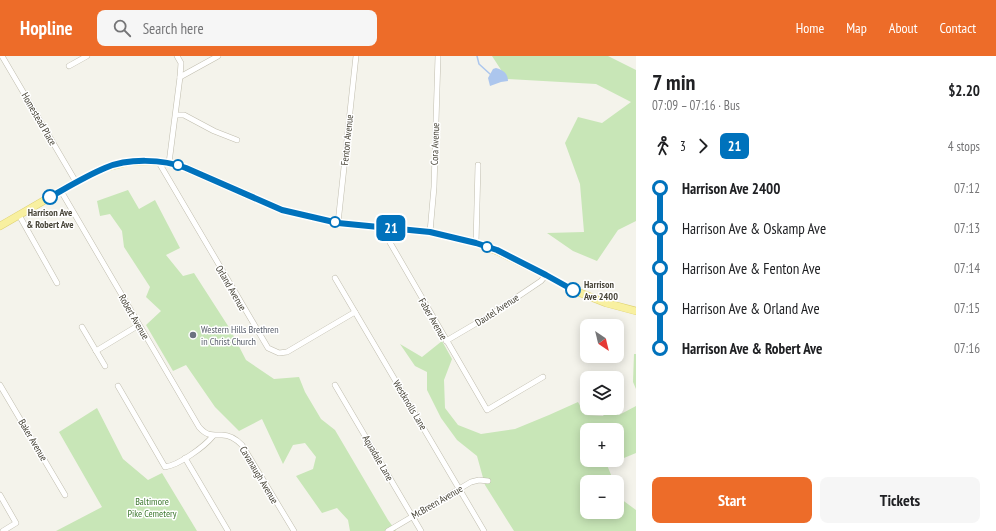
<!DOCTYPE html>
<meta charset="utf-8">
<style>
:root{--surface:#fff;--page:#f6f6f6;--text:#202124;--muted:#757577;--accent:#ed6c29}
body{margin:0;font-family:"PT Sans Narrow",sans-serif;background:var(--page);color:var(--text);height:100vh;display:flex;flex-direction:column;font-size:15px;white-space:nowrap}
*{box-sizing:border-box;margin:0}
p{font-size:13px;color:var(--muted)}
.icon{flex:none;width:22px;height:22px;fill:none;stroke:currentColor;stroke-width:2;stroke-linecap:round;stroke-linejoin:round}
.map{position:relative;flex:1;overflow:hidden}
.details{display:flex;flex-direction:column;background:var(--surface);width:360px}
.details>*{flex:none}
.badge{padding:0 8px;border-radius:6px;font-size:14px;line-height:26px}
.needle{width:26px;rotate:145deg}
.controls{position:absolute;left:580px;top:263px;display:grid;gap:8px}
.controls a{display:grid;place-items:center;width:44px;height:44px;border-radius:8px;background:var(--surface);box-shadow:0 2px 10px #0003;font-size:20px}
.map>.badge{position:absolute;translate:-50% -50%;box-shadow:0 0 0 2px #fff}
.legs{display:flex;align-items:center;gap:6px;height:44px;padding:0 16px;font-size:13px}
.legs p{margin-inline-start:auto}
.headline{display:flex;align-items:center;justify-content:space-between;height:68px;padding:0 16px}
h1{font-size:22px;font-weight:700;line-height:30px}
.action{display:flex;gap:8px;margin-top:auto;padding:8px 16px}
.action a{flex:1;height:46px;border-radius:8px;background:var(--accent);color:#fff;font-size:16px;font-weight:700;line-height:46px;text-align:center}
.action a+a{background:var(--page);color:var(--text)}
ul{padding:0 16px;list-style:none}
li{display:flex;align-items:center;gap:14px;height:40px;font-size:15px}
li i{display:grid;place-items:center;width:6px;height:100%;margin:0 5px;background:currentColor}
li i::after{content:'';width:10px;height:10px;margin:-5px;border:3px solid;border-radius:50%;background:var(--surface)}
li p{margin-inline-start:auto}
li:first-child i{background:linear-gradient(#0000 50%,currentColor 0)}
li:last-child i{background:linear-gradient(currentColor 50%,#0000 0)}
header{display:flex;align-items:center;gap:24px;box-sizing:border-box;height:56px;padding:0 20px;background:var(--accent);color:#fff}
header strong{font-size:19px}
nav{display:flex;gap:22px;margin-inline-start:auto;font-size:14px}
.search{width:280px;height:36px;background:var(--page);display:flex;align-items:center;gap:10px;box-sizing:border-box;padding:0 14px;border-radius:8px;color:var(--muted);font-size:15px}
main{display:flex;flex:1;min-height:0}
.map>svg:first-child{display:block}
.green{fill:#c8e6b7;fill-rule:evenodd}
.water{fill:#acc6ed}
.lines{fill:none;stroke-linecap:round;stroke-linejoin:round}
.stream{stroke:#acc6ed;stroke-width:1.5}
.minor-casing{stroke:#c0bdae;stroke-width:6}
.major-casing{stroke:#ded170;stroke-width:8}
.minor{stroke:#fff;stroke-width:5}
.major{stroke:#f8f0a0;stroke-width:7}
.line-1-casing{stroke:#fff;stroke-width:9}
.line-1{stroke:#0072bc;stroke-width:6}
.stop-1-dot{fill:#fff;stroke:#0072bc;stroke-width:2}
.worship-dot{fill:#6b7280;stroke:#fff;stroke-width:1.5}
.labels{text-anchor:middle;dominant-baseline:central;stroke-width:3;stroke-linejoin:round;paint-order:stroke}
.street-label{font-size:10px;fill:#484539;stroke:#fff}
.stop-label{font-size:10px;font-weight:bold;fill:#484539;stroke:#fff}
.worship-label{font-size:10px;fill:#5b616d;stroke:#fff;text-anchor:start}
.park-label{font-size:10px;fill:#3d782f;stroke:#fff}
</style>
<header>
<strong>Hopline</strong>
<div class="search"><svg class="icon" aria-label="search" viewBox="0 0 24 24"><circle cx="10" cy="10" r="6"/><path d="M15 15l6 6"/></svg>Search here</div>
<nav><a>Home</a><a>Map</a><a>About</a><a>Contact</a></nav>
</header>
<main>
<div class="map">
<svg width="636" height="475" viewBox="0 0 636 475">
<rect width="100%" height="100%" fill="#f4f3eb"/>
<g class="green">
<polygon points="492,0 608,0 636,14 636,165 618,174 597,205 573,195 547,177 584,176 580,128 565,87 578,61 602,67 631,46 596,28 507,23"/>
<polygon points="128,134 139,153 155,144 180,192 166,199 183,220 194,217 230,273 246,304 274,323 299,321 305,336 321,363 335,374 388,464 396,475 350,475 348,464 337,452 322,457 296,420 313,413 316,401 305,387 293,389 283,408 262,363 239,375 215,351 186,309 173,315 146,269 161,255 146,241 150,231 124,191 122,175 110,158 100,160 97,145"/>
<path d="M442 285 452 303 444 324 445 352 458 369 481 378 515 373 549 359 578 346 585 359 603 360 609 352 619 359 636 350V397L607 409 614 426H587V456H617V434L621 443 636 454V475H514L485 429 477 400 457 384 441 362 427 334V316L415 310 400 288 422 301ZM587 374H617V404H587Z"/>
<polygon points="634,298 636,298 636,333 633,326"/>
<polygon points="97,352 123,403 148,424 162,417 197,475 56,475 102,451 59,376"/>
</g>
<path class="water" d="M496 12C503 14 508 17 508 25L501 26 490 30 488 22 493 13Z"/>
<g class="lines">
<polyline class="stream" points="477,0 479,8 490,18"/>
<g class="minor-casing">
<g id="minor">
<polyline points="2,0 76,126"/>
<polyline points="69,10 87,0"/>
<polyline points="180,21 218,0"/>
<polyline points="176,59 184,59 214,75 237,84"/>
<polyline points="158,105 268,292 279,297 287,296 355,256"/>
<polyline points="169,107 180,21 181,7 177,0"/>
<path d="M61 135 199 371C207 380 211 379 222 379 230 379 237 384 242 389L294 475"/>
<polyline points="19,159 57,227"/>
<polyline points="338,167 356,0"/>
<polyline points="381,171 487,354 543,321"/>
<polyline points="430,176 434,131 438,0"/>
<polyline points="476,187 478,109"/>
<polyline points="335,222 484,475"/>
<polyline points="82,271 105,310"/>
<polyline points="446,285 492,258 541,225 546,219"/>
<polyline points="96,295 139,269"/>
<polyline points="0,329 65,439"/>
<polyline points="335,329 421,475"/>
<path d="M118 330 165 411C179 409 204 391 213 380"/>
<polyline points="185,402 228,475"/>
<polyline points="0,439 16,467 3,475"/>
<polyline points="388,475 471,426 479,424 488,425"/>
</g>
</g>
<g class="major-casing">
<polyline id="major" points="0,170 76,126 105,112 128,106 150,105 169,107 186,112 282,154 338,167 430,176 476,187 497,195 546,219 573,234 606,247 636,255"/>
</g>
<use href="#minor" class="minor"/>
<use href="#major" class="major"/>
</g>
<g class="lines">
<g class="line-1-casing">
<path id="line-1" d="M50 141C68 131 86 120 105 112 128 102 163 103 186 112L282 154 338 167 430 176 476 187 497 194 546 219 573 234"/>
</g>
<use href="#line-1" class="line-1"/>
</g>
<g class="stop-1-dot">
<circle cx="178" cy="109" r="5"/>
<circle cx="50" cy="141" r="7"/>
<circle cx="335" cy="166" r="5"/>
<circle cx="487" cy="191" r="5"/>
<circle cx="573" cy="234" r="7"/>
</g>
<circle class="worship-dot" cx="193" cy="279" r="4"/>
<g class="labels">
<g class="street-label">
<text transform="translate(39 63) rotate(60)">Homestead Place</text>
<text transform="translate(347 84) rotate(-84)">Fenton Avenue</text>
<text transform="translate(435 88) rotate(-88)">Cora Avenue</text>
<text transform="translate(231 232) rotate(60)">Orland Avenue</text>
<text transform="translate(497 254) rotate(-33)">Dautel Avenue</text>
<text transform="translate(134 261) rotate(60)">Robert Avenue</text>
<text transform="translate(433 263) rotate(60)">Faber Avenue</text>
<text transform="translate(410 349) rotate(59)">Westknolls Lane</text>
<text transform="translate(33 384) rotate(59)">Baker Avenue</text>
<text transform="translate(378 402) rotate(60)">Aquadale Lane</text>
<text transform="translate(259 419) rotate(59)">Cavanaugh Avenue</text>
<text transform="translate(437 446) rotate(-30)">McBreen Avenue</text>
</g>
<g class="stop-label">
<text x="50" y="156">Harrison Ave<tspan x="50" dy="12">&amp; Robert Ave</tspan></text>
<text x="584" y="228" text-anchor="start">Harrison<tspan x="584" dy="12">Ave 2400</tspan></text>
</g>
<g class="worship-label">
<text x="201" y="273">Western Hills Brethren<tspan x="201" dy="12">in Christ Church</tspan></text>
</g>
<g class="park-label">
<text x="152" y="445">Baltimore<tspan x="152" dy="12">Pike Cemetery</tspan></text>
</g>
</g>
</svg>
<div class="controls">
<a><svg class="needle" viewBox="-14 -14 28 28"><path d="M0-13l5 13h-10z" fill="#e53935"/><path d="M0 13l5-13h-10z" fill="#757577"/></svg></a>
<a><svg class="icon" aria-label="layers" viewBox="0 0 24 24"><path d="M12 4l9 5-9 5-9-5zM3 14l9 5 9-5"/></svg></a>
<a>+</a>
<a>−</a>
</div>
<b class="badge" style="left:391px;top:172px;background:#0072bc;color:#fff">21</b>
</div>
<section class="details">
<div class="headline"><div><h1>7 min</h1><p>07:09 – 07:16 · Bus</p></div><b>$2.20</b></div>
<div class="legs"><svg class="icon" aria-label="walk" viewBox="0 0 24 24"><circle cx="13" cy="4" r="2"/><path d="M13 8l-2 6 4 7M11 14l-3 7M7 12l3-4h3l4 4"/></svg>3<svg class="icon" aria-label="forward" viewBox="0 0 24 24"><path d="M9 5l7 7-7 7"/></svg><b class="badge" style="background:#0072bc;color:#fff">21</b><p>4 stops</p></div>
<ul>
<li><i style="color:#0072bc"></i><b>Harrison Ave 2400</b><p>07:12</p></li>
<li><i style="color:#0072bc"></i><span>Harrison Ave &amp; Oskamp Ave</span><p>07:13</p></li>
<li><i style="color:#0072bc"></i><span>Harrison Ave &amp; Fenton Ave</span><p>07:14</p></li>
<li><i style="color:#0072bc"></i><span>Harrison Ave &amp; Orland Ave</span><p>07:15</p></li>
<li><i style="color:#0072bc"></i><b>Harrison Ave &amp; Robert Ave</b><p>07:16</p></li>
</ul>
<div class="action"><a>Start</a><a>Tickets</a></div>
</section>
</main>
